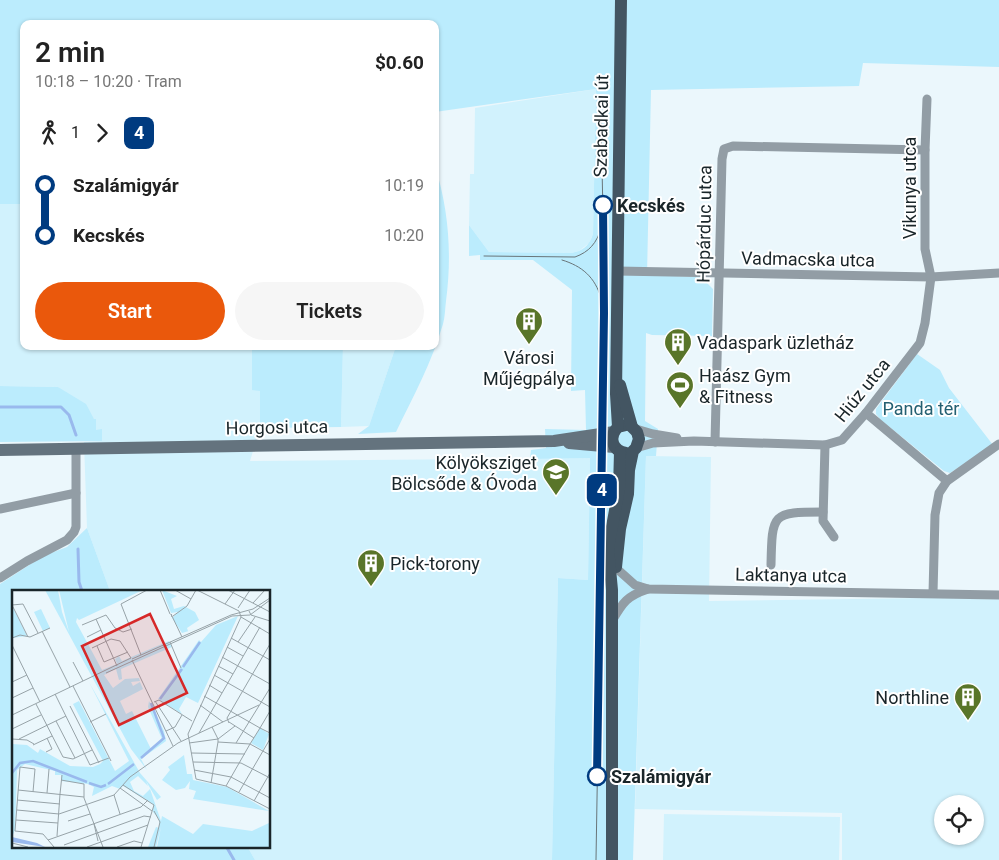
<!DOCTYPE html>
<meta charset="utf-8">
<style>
:root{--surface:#fff;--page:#f6f6f6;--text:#222;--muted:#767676;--accent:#ea580c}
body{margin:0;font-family:Roboto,sans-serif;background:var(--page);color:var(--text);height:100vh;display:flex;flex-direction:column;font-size:19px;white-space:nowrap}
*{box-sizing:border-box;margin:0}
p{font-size:16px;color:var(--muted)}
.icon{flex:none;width:28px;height:28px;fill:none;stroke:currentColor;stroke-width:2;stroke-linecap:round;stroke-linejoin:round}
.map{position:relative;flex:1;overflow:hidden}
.panel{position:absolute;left:20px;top:20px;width:419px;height:330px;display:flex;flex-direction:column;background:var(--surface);border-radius:10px;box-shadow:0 1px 4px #0004}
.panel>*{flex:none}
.badge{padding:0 10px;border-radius:8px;font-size:18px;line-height:32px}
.tools{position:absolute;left:934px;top:795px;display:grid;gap:10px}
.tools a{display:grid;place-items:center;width:50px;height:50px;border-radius:50%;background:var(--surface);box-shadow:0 1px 4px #0004;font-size:25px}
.map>.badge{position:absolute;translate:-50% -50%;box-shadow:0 0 0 2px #fff}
.legs{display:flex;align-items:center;gap:8px;height:55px;padding:0 15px;font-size:16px}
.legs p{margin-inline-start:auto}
.summary{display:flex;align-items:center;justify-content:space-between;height:85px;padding:0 15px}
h1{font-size:28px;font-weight:600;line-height:38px}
.cta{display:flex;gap:10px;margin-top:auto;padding:10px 15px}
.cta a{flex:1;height:58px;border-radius:30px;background:var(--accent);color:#fff;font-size:20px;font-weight:600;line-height:58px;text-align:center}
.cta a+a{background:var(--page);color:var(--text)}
ul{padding:0 15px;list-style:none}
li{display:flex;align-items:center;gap:18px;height:50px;font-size:19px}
li i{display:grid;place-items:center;width:8px;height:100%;margin:0 6px;background:currentColor}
li i::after{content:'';width:12px;height:12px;margin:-6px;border:4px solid;border-radius:50%;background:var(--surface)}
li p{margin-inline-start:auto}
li:first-child i{background:linear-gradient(#0000 50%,currentColor 0)}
li:last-child i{background:linear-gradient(currentColor 50%,#0000 0)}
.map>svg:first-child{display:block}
.built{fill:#d1f2fd;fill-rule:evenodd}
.green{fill:#bbecfd}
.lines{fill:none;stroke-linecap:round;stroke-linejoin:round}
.stream{stroke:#99b9ed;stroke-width:3}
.street{stroke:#929da5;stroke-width:9}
.secondary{stroke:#64737e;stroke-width:12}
.primary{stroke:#435562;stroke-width:12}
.tram{stroke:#697579;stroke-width:1}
.line-1-casing{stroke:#fff;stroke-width:11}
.line-1{stroke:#003b80;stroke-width:8}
.stop-1-dot{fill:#fff;stroke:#003b80;stroke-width:2.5}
.labels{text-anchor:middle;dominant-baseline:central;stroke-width:4;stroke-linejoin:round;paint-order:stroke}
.street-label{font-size:18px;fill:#192529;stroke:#fff}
.stop-label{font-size:18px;font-weight:bold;fill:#192529;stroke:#fff;text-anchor:start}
.poi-label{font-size:18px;fill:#192529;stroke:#fff;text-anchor:start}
.park-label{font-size:18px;fill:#246072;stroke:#fff}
.inset-river{fill:none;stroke:#99b9ed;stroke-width:2.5}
.inset-road{fill:none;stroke:#97a3a8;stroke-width:1}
.view{fill:#d62828;fill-opacity:0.15;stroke:#d62828;stroke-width:2.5}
.inset-edge{fill:none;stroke:#192529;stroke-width:2.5}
</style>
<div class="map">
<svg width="999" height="860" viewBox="0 0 999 860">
<rect width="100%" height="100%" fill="#ebf7fc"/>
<g class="built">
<polygon points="596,89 593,234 589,243 579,251 571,253 489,252 469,225 470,174 474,174 475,108"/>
<polygon points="0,204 24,204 24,346 252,346 252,390 260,390 260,428 250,461 590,458 588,580 558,578 552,860 255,860 247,846 269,846 269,591 110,591 87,528 84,442 102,441 96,430 95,420 58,387 0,386"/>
<polygon points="343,346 396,346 369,426 341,427"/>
<path d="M646 456 711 457 709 601 999 597V860H842V813L635 809ZM942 804H975V836H942Z"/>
<polygon points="664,814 840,817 839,860 663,860"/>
</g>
<g class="green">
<path d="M0 0H999V67L863 63 859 86 651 90 647 275 701 277 713 289 712 336 652 335 646 333 645 421 658 429 656 456H646L633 860H552L558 578 588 580 590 458 530 459 531 450 546 448 545 429 586 430 585 390 571 391 572 290 533 260H480V255L469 256V225L489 252 571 253C583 251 589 246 593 234L596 89 435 112V24H24V204H0Z"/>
<path d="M435 166C449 210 452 256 446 301 445 309 445 317 443 324 432 362 413 397 396 432L358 434 369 426 396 346H435Z"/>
<polygon points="252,346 343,346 341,427 260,428 260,391 252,390"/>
<polygon points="917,354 940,370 949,388 993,445 950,473 944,471 881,420 876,414 876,409"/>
<polygon points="0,386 58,387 86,404 94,419 96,419 96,430 102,429 102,441 0,442"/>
<polygon points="87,528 110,591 14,591 14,846 247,846 255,860 0,860 0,584 43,556 67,547"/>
</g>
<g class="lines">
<g class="stream">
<polyline points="0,407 61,407 69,415 76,435"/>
<polyline points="78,549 79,582 82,591"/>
<polyline points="226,846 234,860"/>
</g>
<g class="street">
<polyline points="617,271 931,277 999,273"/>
<polyline points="866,413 947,481"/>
<polyline points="636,429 653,434 677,438"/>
<polyline points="715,442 722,159 724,149 733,146 925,150"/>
<polyline points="825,445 823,521 834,537"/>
<polyline points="636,448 653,443 694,441 825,445 842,440 866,413 920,343 925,323 931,277 925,249 925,150 927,99"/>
<polyline points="0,509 76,493"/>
<path d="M771 565C772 513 772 512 823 512"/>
<polyline points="616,568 635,585 648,589 999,595"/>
<polyline points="0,578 27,561 67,540 74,532 76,527 76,449"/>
<polyline points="933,593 935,515 939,493 947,481 999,444"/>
<path d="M612 621C623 602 627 596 648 589"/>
</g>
<g class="secondary">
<polyline points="569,443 614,447"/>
<polyline points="0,450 554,441 614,432"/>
</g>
<g class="primary">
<path d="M626 425 618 427C608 437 612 451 626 453"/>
<polyline points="618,427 616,394 621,0"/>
<polyline points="616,567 620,529 628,494 629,470 633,451 636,448 639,439 637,432 632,427 620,385"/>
<polyline points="612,860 612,590 608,548 619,489 620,452"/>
</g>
<g class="tram">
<path d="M484 256 575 257C589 252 597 243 601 228"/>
<path d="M562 260C582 266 595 277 601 298"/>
<polyline points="596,860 605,313 601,117"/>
</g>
</g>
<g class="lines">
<g class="line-1-casing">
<polyline id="line-1" points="597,776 604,313 603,205"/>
</g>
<use href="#line-1" class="line-1"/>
</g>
<defs>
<g id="building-pin" transform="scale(1.4375)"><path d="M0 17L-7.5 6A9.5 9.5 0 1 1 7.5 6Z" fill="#597529" stroke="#fff"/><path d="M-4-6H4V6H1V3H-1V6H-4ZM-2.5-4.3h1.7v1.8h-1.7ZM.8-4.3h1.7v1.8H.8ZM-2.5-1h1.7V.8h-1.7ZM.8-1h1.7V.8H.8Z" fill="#fff"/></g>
<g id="stadium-pin" transform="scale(1.4375)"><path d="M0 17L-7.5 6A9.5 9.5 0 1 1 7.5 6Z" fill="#597529" stroke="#fff"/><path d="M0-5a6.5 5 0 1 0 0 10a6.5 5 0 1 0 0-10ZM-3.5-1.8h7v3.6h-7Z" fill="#fff"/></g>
<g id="school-pin" transform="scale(1.4375)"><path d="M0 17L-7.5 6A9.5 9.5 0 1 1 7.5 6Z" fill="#597529" stroke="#fff"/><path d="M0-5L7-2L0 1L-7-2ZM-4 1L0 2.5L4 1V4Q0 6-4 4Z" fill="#fff"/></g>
</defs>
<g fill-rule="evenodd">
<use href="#building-pin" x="529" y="321"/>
<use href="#building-pin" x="678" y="342"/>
<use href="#stadium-pin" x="680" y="385"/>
<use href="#school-pin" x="556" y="472"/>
<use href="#building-pin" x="371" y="563"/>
<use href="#building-pin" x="968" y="697"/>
</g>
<g class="stop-1-dot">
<circle cx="603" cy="205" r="9"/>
<circle cx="597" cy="776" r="9"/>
</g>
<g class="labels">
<g class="street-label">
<text transform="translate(601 126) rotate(-89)">Szabadkai út</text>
<text transform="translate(909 188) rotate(-90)">Vikunya utca</text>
<text transform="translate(704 224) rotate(-89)">Hópárduc utca</text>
<text transform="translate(808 259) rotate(1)">Vadmacska utca</text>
<text transform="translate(862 390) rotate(-51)">Hiúz utca</text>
<text transform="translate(277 427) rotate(-1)">Horgosi utca</text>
<text transform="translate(791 575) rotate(1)">Laktanya utca</text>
</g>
<g class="stop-label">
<text x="617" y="205">Kecskés</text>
<text x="611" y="776">Szalámigyár</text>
</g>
<g class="poi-label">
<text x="697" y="342">Vadaspark üzletház</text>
<text x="529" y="357" text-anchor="middle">Városi<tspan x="529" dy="21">Műjégpálya</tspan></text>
<text x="699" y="375">Haász Gym<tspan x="699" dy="21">&amp; Fitness</tspan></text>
<text x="537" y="462" text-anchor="end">Kölyöksziget<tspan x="537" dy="21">Bölcsőde &amp; Óvoda</tspan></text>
<text x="390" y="563">Pick-torony</text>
<text x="949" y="697" text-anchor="end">Northline</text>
</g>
<g class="park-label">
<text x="921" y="408">Panda tér</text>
</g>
</g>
<g transform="translate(12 590)">
<rect width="258" height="258" fill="#ebf7fc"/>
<path d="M33 0H46L50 22 57 42 47 0H131L67 30 65 28 64 32 90 80 105 74 103 69 107 66 110 71 157 51 160 57 109 79 110 89 107 90 104 79 92 85 101 98 113 89 127 88 128 91 119 92 121 96 128 92 131 99 108 111 114 124 120 121 139 159 150 149 136 117 137 111 152 141 154 151 129 169 135 180 119 159ZM150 0 165 6 159 9 162 19 172 16 183 22 187 30 175 38 176 41 187 38 170 43 160 28 166 22 159 23ZM0 19 1 18 15 46 0 48ZM29 19 38 38 31 41 22 22ZM226 26 186 113 174 107 167 119 170 124 146 109 187 50 189 52 204 35ZM77 92 128 183 149 207 145 210 134 191 136 196 126 186 118 192 122 201 131 206 138 199 149 231 150 226 181 244 191 234 240 241 257 233V257H145L149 237 144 257H136L144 237 147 238V229L141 222V214L111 196 108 199 100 196 80 206 82 197 76 194 49 191V185H43V181L13 174 5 180 3 240 0 247V154L15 155 26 163 28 159 58 176 81 177 88 174 91 171 61 114 67 111 103 181 117 171ZM248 138 257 144 251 160 239 153ZM172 165 175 184H180L181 190 215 197 257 221 181 209 184 201 177 199 178 191 173 198 164 200 150 190 158 180 156 177Z" fill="#bbecfd"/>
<path d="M0 247 25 253 33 257 0 252Z" fill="#99b9ed"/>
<path class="inset-river" d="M171 77 188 52M148 109 170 79M129 168 152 148 139 113M0 183 8 173 21 171 75 192M77 193 89 197 94 195M96 194 122 174"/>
<path class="inset-road" d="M148 0 158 24M163 0 179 9M185 0 227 21 229 27 258 44M216 0 258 22M241 13 253 0M213 14 223 0M226 18 238 0M237 21 239 25 258 31M161 26 175 16 184 0M160 27 159 24 170 47M229 27 176 144 184 189 214 196 258 219M84 29 105 76M70 35 94 25 103 38 111 42 120 39M30 41 58 97M16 47 0 15 11 14 26 43M75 47 89 40M0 48 8 45 18 47 38 38M219 48 258 70M158 52 169 78M226 52 243 27M0 55 28 112M85 56 92 72 116 62M215 57 231 66M80 58 99 49 108 51 119 68M129 65 109 14 135 0M210 67 258 94M120 69 219 25 241 19 258 8M120 70 161 156M61 72 71 91M206 76 221 84M94 83 220 26 238 25 258 10M202 85 258 117M0 92 15 85M197 95 210 103M61 96 99 171M43 104 78 175 97 168M192 106 248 138 258 121M0 108 21 98M143 111 169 151M142 112 147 110 180 131M24 114 51 167 61 169 80 160M188 115 211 132M58 116 87 173M0 125 119 68M44 131 63 168M78 132 94 124M217 132 242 148M217 133 215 128 258 54M200 137 206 149 223 136M0 139 29 125M154 141 163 137 170 125M187 143 248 37M258 143 248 138 238 154 258 165M0 149 15 150 22 154M7 149 54 126M177 153 206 149V152L238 154 214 196M224 153 258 98M21 155 40 146M34 162 40 159 35 148M179 163 233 164M181 172 229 173 258 188M182 180 219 187 258 208M49 190 72 194V208L91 257M199 193 206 152M111 195 142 215 129 257M108 198 140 221M6 200 72 207M227 202 258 149M35 203 37 179M48 204 50 185M102 205 108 224M5 210 48 214M242 211 258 183M5 220 47 224 102 205 118 187 166 153 247 115M142 221 148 232 142 257M4 230 46 233M56 231 78 224M82 234 86 251M3 241 8 177 23 179 21 202M3 241 31 244 42 257M45 246 48 204M36 250 129 217 136 210M0 253 16 257M52 255 132 226 139 227M75 257 136 235M105 257 122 251 130 253"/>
<path class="view" d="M138 24 175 103 107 135 70 56Z"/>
<rect width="258" height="258" class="inset-edge"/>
</g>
</svg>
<div class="tools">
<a><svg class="icon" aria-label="locate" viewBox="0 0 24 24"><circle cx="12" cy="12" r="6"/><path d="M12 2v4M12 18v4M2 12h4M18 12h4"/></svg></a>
</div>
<b class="badge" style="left:602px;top:490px;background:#003b80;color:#fff">4</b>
<section class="panel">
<div class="summary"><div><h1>2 min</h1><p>10:18 – 10:20 · Tram</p></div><b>$0.60</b></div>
<div class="legs"><svg class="icon" aria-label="walk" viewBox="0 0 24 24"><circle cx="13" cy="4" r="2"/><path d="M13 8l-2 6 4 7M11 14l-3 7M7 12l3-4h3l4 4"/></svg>1<svg class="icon" aria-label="forward" viewBox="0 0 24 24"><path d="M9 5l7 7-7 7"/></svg><b class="badge" style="background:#003b80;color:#fff">4</b></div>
<ul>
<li><i style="color:#003b80"></i><b>Szalámigyár</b><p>10:19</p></li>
<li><i style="color:#003b80"></i><b>Kecskés</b><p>10:20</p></li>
</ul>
<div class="cta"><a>Start</a><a>Tickets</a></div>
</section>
</div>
